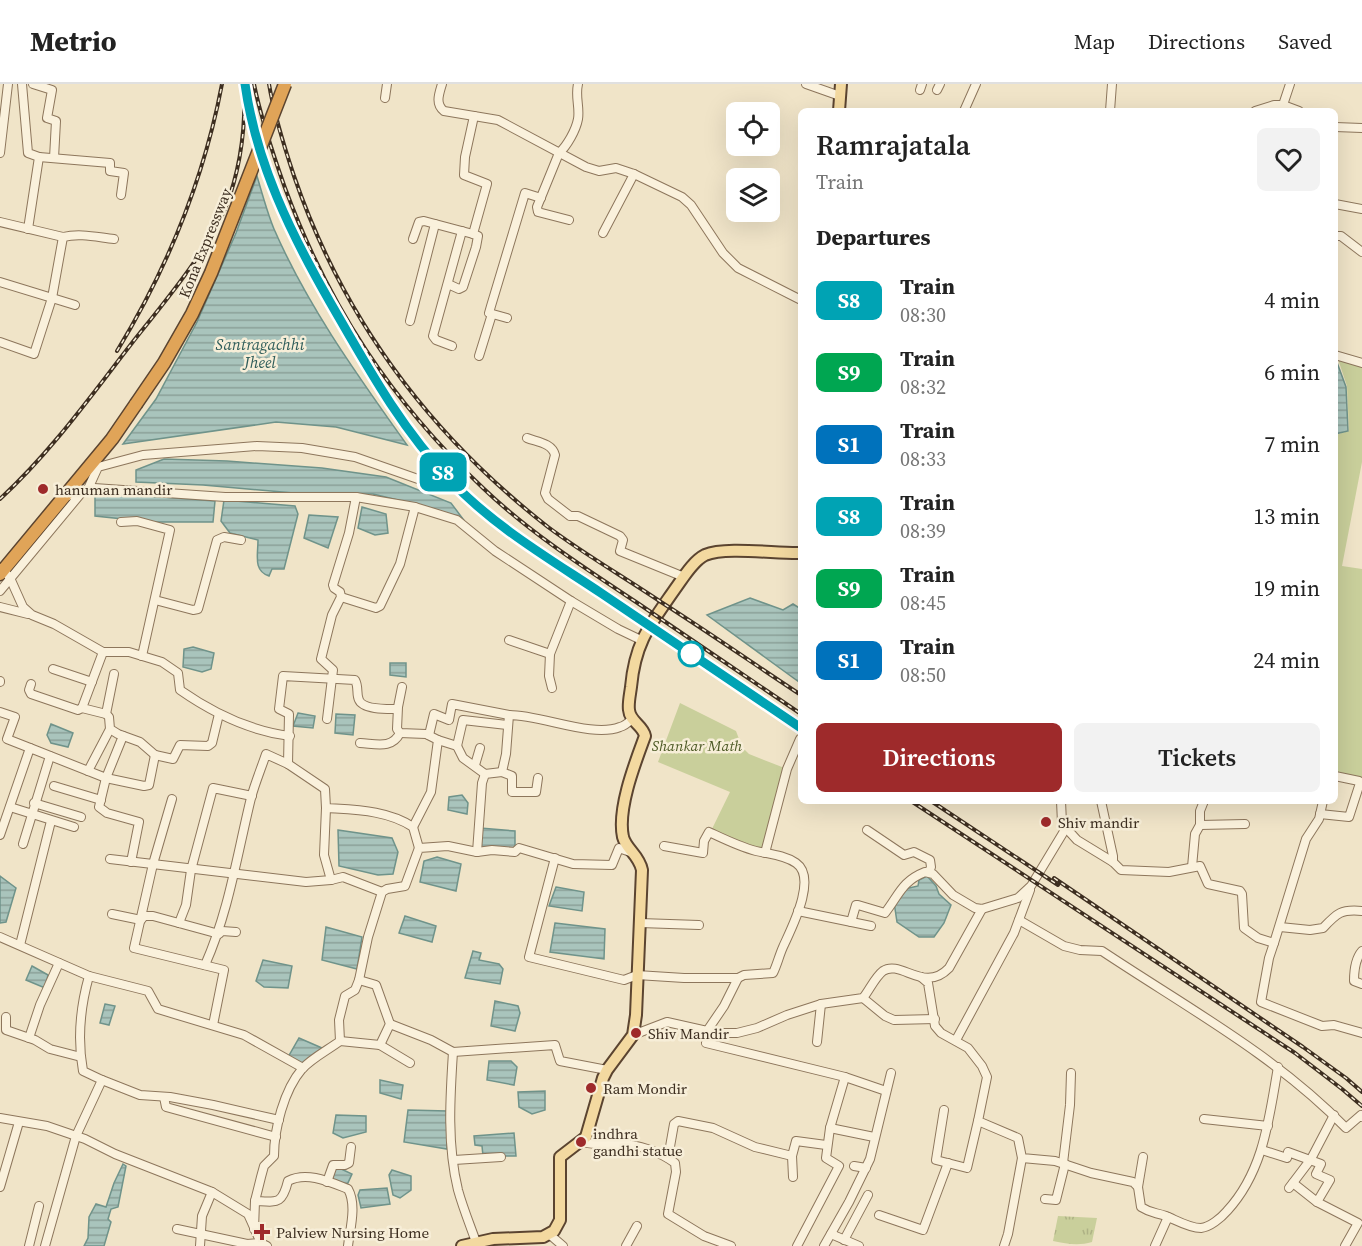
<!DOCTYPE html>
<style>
:root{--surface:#fff;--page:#f2f2f2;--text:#222;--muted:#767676;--line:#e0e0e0;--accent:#9e2a2b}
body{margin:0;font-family:"Source Serif 4",serif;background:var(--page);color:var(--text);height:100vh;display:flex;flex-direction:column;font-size:22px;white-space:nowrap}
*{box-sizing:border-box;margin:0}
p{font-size:20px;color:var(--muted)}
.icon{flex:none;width:33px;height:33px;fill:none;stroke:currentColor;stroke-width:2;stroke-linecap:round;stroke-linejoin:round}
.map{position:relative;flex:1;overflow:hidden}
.details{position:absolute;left:798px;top:24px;width:540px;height:696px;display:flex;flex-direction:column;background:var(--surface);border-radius:9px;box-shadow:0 6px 24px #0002}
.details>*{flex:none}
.badge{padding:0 12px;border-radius:9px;font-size:21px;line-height:39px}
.controls{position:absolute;left:726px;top:18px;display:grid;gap:12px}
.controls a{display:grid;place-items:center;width:54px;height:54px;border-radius:9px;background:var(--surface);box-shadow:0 6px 24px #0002;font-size:30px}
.map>.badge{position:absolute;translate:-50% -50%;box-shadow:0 0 0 3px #fff}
h2{padding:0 18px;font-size:22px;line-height:54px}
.round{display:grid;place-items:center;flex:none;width:63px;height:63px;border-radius:9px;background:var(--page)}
.head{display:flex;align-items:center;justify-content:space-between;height:102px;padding:0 18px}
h1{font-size:28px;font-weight:600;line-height:45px}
.button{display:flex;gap:12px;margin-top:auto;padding:12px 18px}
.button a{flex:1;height:69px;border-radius:9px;background:var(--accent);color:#fff;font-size:24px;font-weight:600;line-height:69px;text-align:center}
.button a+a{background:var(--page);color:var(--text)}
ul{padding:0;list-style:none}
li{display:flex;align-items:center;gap:18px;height:72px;padding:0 18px}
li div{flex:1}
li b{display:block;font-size:22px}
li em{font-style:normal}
li .badge{min-width:66px;font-weight:700;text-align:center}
header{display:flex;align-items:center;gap:36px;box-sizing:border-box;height:84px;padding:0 30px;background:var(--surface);border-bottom:2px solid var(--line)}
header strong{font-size:28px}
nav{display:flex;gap:33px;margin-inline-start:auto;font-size:21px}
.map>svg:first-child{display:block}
.grass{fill:url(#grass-tufts)}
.park{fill:#c9cf9b}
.water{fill:url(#water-rules);stroke:#6f938a;stroke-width:1.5}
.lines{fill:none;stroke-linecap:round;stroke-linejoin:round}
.minor-casing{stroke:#8d765c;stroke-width:10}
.major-casing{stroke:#5b4430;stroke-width:14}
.highway-casing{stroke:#5b4430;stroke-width:15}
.minor{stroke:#faf1dc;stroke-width:8}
.major{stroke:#f3d9a0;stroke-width:10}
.highway{stroke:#e0a458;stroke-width:12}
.rail-casing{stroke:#3d2e20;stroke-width:4}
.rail{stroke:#f7eed8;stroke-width:1.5;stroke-dasharray:4.5;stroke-linecap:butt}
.highway-bridge-casing{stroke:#5b4430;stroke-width:15;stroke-linecap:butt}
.highway-bridge{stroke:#e0a458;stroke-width:12}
.line-casing{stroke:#fff;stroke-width:14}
.line{stroke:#00a3b4;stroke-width:9}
.poi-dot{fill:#9e2a2b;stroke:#f7eed8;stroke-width:2}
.stop-dot{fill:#fff;stroke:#00a3b4;stroke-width:3}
.labels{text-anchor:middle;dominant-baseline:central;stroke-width:5;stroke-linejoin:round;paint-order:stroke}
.street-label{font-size:15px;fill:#3d2e20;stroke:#f7eed8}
.poi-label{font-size:15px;fill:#3d2e20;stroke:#f7eed8;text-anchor:start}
.park-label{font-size:15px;font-style:italic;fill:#4d5a26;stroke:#f7eed8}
.water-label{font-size:16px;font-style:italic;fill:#2f5d5a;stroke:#f7eed8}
</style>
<header>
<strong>Metrio</strong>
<nav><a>Map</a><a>Directions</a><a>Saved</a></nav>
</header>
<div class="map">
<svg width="1362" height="1162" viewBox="0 0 1362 1162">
<defs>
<pattern id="grass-tufts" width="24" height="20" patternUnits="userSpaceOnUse" patternTransform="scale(1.5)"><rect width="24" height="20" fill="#c9cf9b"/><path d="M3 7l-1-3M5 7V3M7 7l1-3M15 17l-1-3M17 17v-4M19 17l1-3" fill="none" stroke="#aeb285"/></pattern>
<pattern id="water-rules" width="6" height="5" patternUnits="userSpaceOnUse" patternTransform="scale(1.5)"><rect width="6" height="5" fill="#a9c4bc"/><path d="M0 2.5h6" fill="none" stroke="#8ba098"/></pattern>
</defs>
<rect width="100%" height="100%" fill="#f0e4c8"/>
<path class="grass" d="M1058 1132 1097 1134 1092 1158C1079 1162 1067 1160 1053 1157Z"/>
<g class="park">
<polygon points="1338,275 1362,282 1362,378 1342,482 1362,485 1362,695 1335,691 1335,351 1349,347 1347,302"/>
<polygon points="680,619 736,647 742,663 749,670 787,685 764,768 711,747 730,708 658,678"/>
</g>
<g class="water">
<path d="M257 92C262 109 267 128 274 145 308 223 358 292 407 361L336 343 276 338 123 360 156 315 197 238 236 149Z"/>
<polygon points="1335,273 1346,303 1348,347 1335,350"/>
<polygon points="164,375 227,377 322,384 386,393 451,419 463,435 431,424 373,410 305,410 203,401 136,398 136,386"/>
<polygon points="95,408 215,417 213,438 152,438 95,432"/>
<path d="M224 416 295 422 298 430 284 485H272L269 492C253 487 258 471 258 456L230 449 221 437Z"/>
<polygon points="362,423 386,430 388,449 375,451 358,444"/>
<polygon points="309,431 338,433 328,464 304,454"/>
<polygon points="750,514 783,526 793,520 801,525 801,595 799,598 707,531"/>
<polygon points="193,563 214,569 211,585 202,588 183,583 184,565"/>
<polygon points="390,579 406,579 406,593 390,591"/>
<polygon points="298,629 315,632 313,644 293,642"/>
<polygon points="336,630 355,631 353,651 335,649"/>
<polygon points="51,640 73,649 68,663 51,659 47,651"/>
<polygon points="462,711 468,719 467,730 448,726 449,713"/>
<polygon points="480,744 515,747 515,768 479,770"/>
<polygon points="338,746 392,754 398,768 393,790 378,791 339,782"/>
<polygon points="437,773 461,780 456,807 420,798 424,777"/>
<polygon points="0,792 16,804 6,838 0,839"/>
<polygon points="927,792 936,802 939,810 951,821 944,839 934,853 919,853 897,838 894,818 905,805 918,802 919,796"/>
<polygon points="556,803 584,808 582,827 549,822"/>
<polygon points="405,832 436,842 432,858 399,849"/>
<polygon points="555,839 605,845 604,875 550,868"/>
<polygon points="326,843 362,853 357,885 322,876"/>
<polygon points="473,867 481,869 479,876 499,880 503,885 500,900 465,894"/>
<polygon points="263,876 292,882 288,904 264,903 256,897"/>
<polygon points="32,882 48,891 45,904 26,896"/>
<polygon points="495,917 518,922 520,929 515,947 491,942"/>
<polygon points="105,920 115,922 109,941 100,939"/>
<polygon points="299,954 322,964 301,981 287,975"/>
<polygon points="489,977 511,977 517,983 514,1001 487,996"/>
<polygon points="380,996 403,1001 401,1015 380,1009"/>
<polygon points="545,1007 545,1026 532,1030 519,1023 518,1008"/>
<polygon points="408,1026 447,1027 447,1065 404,1058"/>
<polygon points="336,1031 366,1032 366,1048 343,1054 333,1049"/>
<polygon points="514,1049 516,1072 483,1072 482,1062 475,1061 474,1052"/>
<polygon points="123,1080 126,1082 118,1123 111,1125 108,1135 111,1138 104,1162 84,1162 88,1154 89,1133 96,1120 106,1123 114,1099"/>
<polygon points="337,1083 352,1090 346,1103 329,1098 332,1087"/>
<polygon points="392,1086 411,1092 411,1106 400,1114 393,1111 389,1091"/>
<polygon points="387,1104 390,1120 361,1124 358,1111 360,1106"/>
</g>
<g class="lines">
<g class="minor-casing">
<g id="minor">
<polyline points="22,0 28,69 39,73 28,145"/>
<polyline points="33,0 52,6 47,34 56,37 54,74"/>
<path d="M442 0C439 10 435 20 444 27L498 36 586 83 599 87 616 84 634 90 682 113 691 121 723 169 738 184 801 216"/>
<polyline points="806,0 840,12"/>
<polyline points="920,6 922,0"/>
<polyline points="937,6 940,0"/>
<polyline points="385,14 387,0"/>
<polyline points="1283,21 1299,27"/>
<polyline points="964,27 976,0"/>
<polyline points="1110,27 1112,0"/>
<polyline points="1255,27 1274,21 1283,21 1290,0"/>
<polyline points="1335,43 1362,44"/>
<polyline points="0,69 8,0"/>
<polyline points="39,73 110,79 110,87 124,89 121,111"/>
<polyline points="1335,120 1362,125"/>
<path d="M569 136 538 128 537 123 559 69C567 62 576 46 578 35 580 23 575 13 578 0"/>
<path d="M0 138 63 153C80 149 96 153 114 155"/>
<polyline points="603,149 634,90"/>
<polyline points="1335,152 1341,152 1362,168"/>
<polyline points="413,155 419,138 424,137 473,150 487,100 464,91 465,73 474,32"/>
<polyline points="0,198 75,221"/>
<polyline points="448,200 459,205 463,203 476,163 478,152 473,150"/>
<polyline points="507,234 489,229 491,222 525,109 541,114"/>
<polyline points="410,237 435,140"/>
<polyline points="0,258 34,270 52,214 63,153"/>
<polyline points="452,262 436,256 433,252 462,147"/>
<polyline points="1335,271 1362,279"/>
<polyline points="479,272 492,230"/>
<path d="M527 354C537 358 552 359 555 371L545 409 548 415 570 432H578L620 452 623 456 620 467 684 493"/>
<polyline points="88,405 98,383 143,371 257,362 302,364 355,373 438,402"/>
<polyline points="68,412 94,404 225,413 356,413 415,423 457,436 495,467 571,517 618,545 641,556"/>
<polyline points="121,438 137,437 170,446 142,572"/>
<path d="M2 484 10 494 23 523 32 531 54 540 103 568H129L162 578 178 589 180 606C213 629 250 647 290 652"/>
<polyline points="0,507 83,407"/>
<polyline points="341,513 376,524 380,522 400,480 415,423"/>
<polyline points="155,516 193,526 198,525 217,456 224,453 241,456"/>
<polyline points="0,523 28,530"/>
<polyline points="509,556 550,570"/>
<polyline points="103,568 82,624 106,630 109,633 110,645 118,650 140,658 155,671 173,675 180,661 208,662 212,659 219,630"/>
<polyline points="53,585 92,598"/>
<polyline points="0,598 0,597"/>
<polyline points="31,600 29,606 31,610 78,626 82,624"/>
<polyline points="402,603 398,623 397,645 400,649 426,650 438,656 431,708 413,743"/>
<polyline points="552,604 549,592 550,570 571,517"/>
<path d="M397 625C389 625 363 626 359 616 356 610 359 603 355 596L283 592 279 625 289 630 288 680 325 705 326 724C356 726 387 726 413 743L419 764"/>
<polyline points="0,628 15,633 7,655 30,664"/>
<polyline points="106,630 114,590"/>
<polyline points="327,635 333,586 321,575 332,531 341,513 340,508 334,504 333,501 349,449 356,413"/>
<polyline points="429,651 434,630 449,636 452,620 509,631"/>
<polyline points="123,652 106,694 99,723 107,729 139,738 131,778"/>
<polyline points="438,656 457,662 463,674 485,690"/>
<path d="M360 659C377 660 392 665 400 649"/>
<polyline points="457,662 463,636 507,641"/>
<polyline points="475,681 480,664"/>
<polyline points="88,687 110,645"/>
<path d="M538 694 536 708H512V692L502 688 506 670 509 631C542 631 592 654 620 643 624 642 629 638 632 635"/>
<polyline points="54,702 101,716"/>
<polyline points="172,715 153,780 134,864 224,886 213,941"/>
<polyline points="1101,717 1113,772 1113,778"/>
<polyline points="34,719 81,733"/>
<polyline points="10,723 74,743"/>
<polyline points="1320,730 1349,733 1360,699 1359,697 1335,692"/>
<polyline points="1200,741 1245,740"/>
<polyline points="1066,744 1077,756 1113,778 1121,786 1169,788 1200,782 1208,800 1240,807 1242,810 1244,844 1258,854 1274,859 1306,755 1319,735 1323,717"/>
<polyline points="867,746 904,771 914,768 930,776 931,783 929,788"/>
<polyline points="0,751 30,664 106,694 144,702 149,701 155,671"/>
<polyline points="23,760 50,672"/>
<path d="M664 762 703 769 704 757 709 748C724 755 740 763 756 767 769 770 784 771 796 779 818 794 791 845 783 863 779 872 777 881 773 889L744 891 738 894"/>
<polyline points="477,768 482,699 485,690 502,688"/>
<polyline points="765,769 787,685 800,655"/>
<polyline points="555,774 529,873 624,896 637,891 684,894 738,894 724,922 707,947"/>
<polyline points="110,775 306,798 331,796 324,771 326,724"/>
<polyline points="1192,783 1195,750 1200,741 1200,727 1204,717"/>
<polyline points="331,796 343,793 382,808"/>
<polyline points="798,827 871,842"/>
<polyline points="112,830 141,836 144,832 153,832 219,850 222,847 236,848"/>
<path d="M1019 836 1064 862 1080 866 1102 867C1186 923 1275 971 1346 1044L1361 1031 1362 1033"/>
<path d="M851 838 856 821H858L885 829C899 811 902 797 925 788L933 790 953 811 975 824 982 825 1018 814 1031 802 1066 744 1062 739 1061 717"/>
<polyline points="179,839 186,821 191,786 213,704 252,712"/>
<polyline points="640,839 699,841"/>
<path d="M1280 843 1310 846 1323 844C1337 829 1341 825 1362 827"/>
<polyline points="0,853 89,892"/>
<polyline points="1274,859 1269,874 1261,918 1322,942 1334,941 1362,949"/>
<polyline points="20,861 51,737"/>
<path d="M1362 867C1355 875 1354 887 1354 897L1362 900"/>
<path d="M205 881C229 827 237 771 251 714 255 699 261 685 266 670L288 680"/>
<path d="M921 893 928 899 935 942 941 949 968 964 982 982 987 993 978 1037 1018 1054 1022 1074 1055 1077 1091 1089 1133 1098 1138 1103 1141 1123C1152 1130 1155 1128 1166 1132 1176 1136 1189 1144 1201 1144 1210 1143 1221 1134 1227 1127 1264 1087 1269 1034 1278 983"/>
<polyline points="863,914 885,932 894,936 935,935"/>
<polyline points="6,933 6,946 35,956 50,965 81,973"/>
<polyline points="390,940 431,956 453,968 555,961 560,977 607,986"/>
<path d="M633 951 667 938 716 949H737L757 944 787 931 821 920 863 914C869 907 875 893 883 887 901 875 924 910 949 884L982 825"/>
<polyline points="29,954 40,921 59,879"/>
<polyline points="956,956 1014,849 1030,806"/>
<polyline points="340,957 380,961 390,940 376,901 359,896"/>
<polyline points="817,958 821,920"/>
<polyline points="706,959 845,993 886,1007"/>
<polyline points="380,961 410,979"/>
<path d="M453 968C450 1014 447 1061 458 1106 463 1124 470 1141 476 1158"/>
<polyline points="102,996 140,1011 170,1013 213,1021 279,1036"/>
<polyline points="164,1013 166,1023 276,1053"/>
<polyline points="944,1026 936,1076 967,1084 978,1037"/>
<polyline points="0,1034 47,1042 85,1055 115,1070 212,1108 248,1130 261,1159 267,1162"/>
<polyline points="1204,1035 1268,1042"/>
<polyline points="830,1044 874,1053"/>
<path d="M581 1058C594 1061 606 1060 620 1060 638 1060 660 1068 675 1079L676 1088 668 1130 704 1152 731 1162"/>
<polyline points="1262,1066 1287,1074 1288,1068 1321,1080 1316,1090 1330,1096 1317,1118"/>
<polyline points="668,1074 674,1040 678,1037 713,1044 755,1063 792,1072"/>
<polyline points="454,1076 501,1073"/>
<polyline points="1063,1079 1070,1021 1071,989"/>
<polyline points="854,1082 866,1084"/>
<polyline points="793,1093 792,1072 796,1057 826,1061"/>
<polyline points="327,1098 333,1081 345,1081 349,1079 351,1063"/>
<polyline points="1293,1099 1317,1118 1358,1139 1345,1162"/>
<polyline points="0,1103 19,1038"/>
<polyline points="1138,1103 1143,1073"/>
<polyline points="1289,1104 1311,1075 1334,1031"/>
<polyline points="1045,1115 1056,1116 1065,1080"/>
<path d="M255 1117C277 1118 282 1121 288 1097 307 1087 330 1098 348 1105 357 1121 350 1145 348 1162"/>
<polyline points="879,1131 923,1146 948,1079"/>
<polyline points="177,1145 247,1160 261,1159 261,1162"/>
<path d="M254 1145 255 1117 261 1093 264 1082 274 1072C274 1045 284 1006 302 985 312 974 328 966 340 957L339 936 345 912 355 906 359 896 368 853 382 808 387 805 405 802 419 764 448 762 477 768 492 766 515 768 519 764 573 780 612 781 619 764 633 769"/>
<polyline points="549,1150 563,1162"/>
<polyline points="831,1150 859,1162"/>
<polyline points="844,1156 868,1111"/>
<polyline points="29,1162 39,1122"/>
<path d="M45 1162 76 1052 102 996 83 987C77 954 80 924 89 892L148 907 158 925 244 951 303 984"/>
<polyline points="200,1162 202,1132 212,1108"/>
<polyline points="626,1162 637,1142"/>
<polyline points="797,1162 839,1082 826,1074 830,1044 845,993"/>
<polyline points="824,1162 849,1118 870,1075 891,989"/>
<polyline points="1004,1162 1008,1150 1022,1074"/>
<polyline points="1155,1162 1168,1133"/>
</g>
</g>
<g class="major-casing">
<g id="major">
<polyline points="839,27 841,0"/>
<path d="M462 1162 493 1155 543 1153 554 1147 560 1136V1073L586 1053 603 994 607 986 633 951 636 931 642 786C639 771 626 765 623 753 617 725 635 679 645 652 643 641 630 638 629 626 628 619 630 611 631 603 635 558 650 541 675 505 683 494 693 477 705 471 726 462 777 470 801 469"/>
</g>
</g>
<g class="highway-casing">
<polyline id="highway" points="0,490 112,355 136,320"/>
</g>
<use href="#minor" class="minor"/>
<use href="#major" class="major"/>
<use href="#highway" class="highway"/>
<g class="rail-casing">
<g id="rail">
<path d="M254 0C261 35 273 70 285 104 329 223 391 317 483 404 530 449 586 485 639 520 693 557 747 593 801 630"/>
<path d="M269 0C274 31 284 62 294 92 343 235 429 350 548 443 584 470 624 493 661 518 708 548 754 580 801 611"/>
<polyline points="249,27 263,81 296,156"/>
<path d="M117 267C167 185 204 95 222 0"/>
<path d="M372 288C398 338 440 394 485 429 526 460 570 488 612 517 675 559 738 601 801 644"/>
<path d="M0 415C51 368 90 313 132 259 162 221 206 169 225 125 241 84 246 43 244 0"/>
<polyline points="911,717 1295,969 1342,1005 1362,1022"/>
<polyline points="931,717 1058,801"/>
<polyline points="1054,794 1303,963 1346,994 1362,1008"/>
</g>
</g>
<use href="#rail" class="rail"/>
<g class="highway-bridge-casing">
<polyline id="highway-bridge" points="136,320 164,279 192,230 211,189 285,0"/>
</g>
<use href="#highway-bridge" class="highway-bridge"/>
</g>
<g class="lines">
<g class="line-casing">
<path id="line" d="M245 0C256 79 291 150 330 218 368 284 400 343 452 398 495 443 550 475 601 509 668 554 734 599 801 644"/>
</g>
<use href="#line" class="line"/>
</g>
<g class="poi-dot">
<circle cx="43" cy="405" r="6"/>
<circle cx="1046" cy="738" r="6"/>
<circle cx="636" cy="949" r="6"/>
<circle cx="591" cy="1004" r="6"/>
<circle cx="581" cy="1058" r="6"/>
<path d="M259 1139h6v6h6v6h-6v6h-6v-6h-6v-6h6z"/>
</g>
<circle class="stop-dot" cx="691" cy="570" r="12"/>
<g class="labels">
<g class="street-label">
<text transform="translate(205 159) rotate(-68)">Kona Expressway</text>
</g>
<g class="poi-label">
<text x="55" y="405">hanuman mandir</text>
<text x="1058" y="738">Shiv mandir</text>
<text x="648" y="949">Shiv Mandir</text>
<text x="603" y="1004">Ram Mondir</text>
<text x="593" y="1049">indhra<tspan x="593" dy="17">gandhi statue</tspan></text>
<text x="276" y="1148">Palview Nursing Home</text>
</g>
<g class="park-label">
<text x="697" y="661">Shankar Math</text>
</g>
<g class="water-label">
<text x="260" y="260">Santragachhi<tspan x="260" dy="18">Jheel</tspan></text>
</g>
</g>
</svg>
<div class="controls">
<a><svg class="icon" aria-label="locate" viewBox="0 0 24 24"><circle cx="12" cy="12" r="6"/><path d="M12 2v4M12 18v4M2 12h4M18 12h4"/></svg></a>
<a><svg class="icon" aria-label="layers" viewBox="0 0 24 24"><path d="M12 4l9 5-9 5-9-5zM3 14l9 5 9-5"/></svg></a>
</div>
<b class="badge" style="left:443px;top:388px;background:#00a3b4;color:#fff">S8</b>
<section class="details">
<div class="head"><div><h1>Ramrajatala</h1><p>Train</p></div><a class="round"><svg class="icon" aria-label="heart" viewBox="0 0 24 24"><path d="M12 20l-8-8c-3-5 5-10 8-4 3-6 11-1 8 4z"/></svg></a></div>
<h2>Departures</h2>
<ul>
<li><span class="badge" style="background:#00a3b4;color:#fff">S8</span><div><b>Train</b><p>08:30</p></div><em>4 min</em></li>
<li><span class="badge" style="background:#00a651;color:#fff">S9</span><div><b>Train</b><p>08:32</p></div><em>6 min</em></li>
<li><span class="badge" style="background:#0072bc;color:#fff">S1</span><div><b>Train</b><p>08:33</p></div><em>7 min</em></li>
<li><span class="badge" style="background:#00a3b4;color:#fff">S8</span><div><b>Train</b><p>08:39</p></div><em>13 min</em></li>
<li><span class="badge" style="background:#00a651;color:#fff">S9</span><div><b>Train</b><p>08:45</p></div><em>19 min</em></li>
<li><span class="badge" style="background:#0072bc;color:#fff">S1</span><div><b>Train</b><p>08:50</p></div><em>24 min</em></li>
</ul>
<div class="button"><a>Directions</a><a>Tickets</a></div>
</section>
</div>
